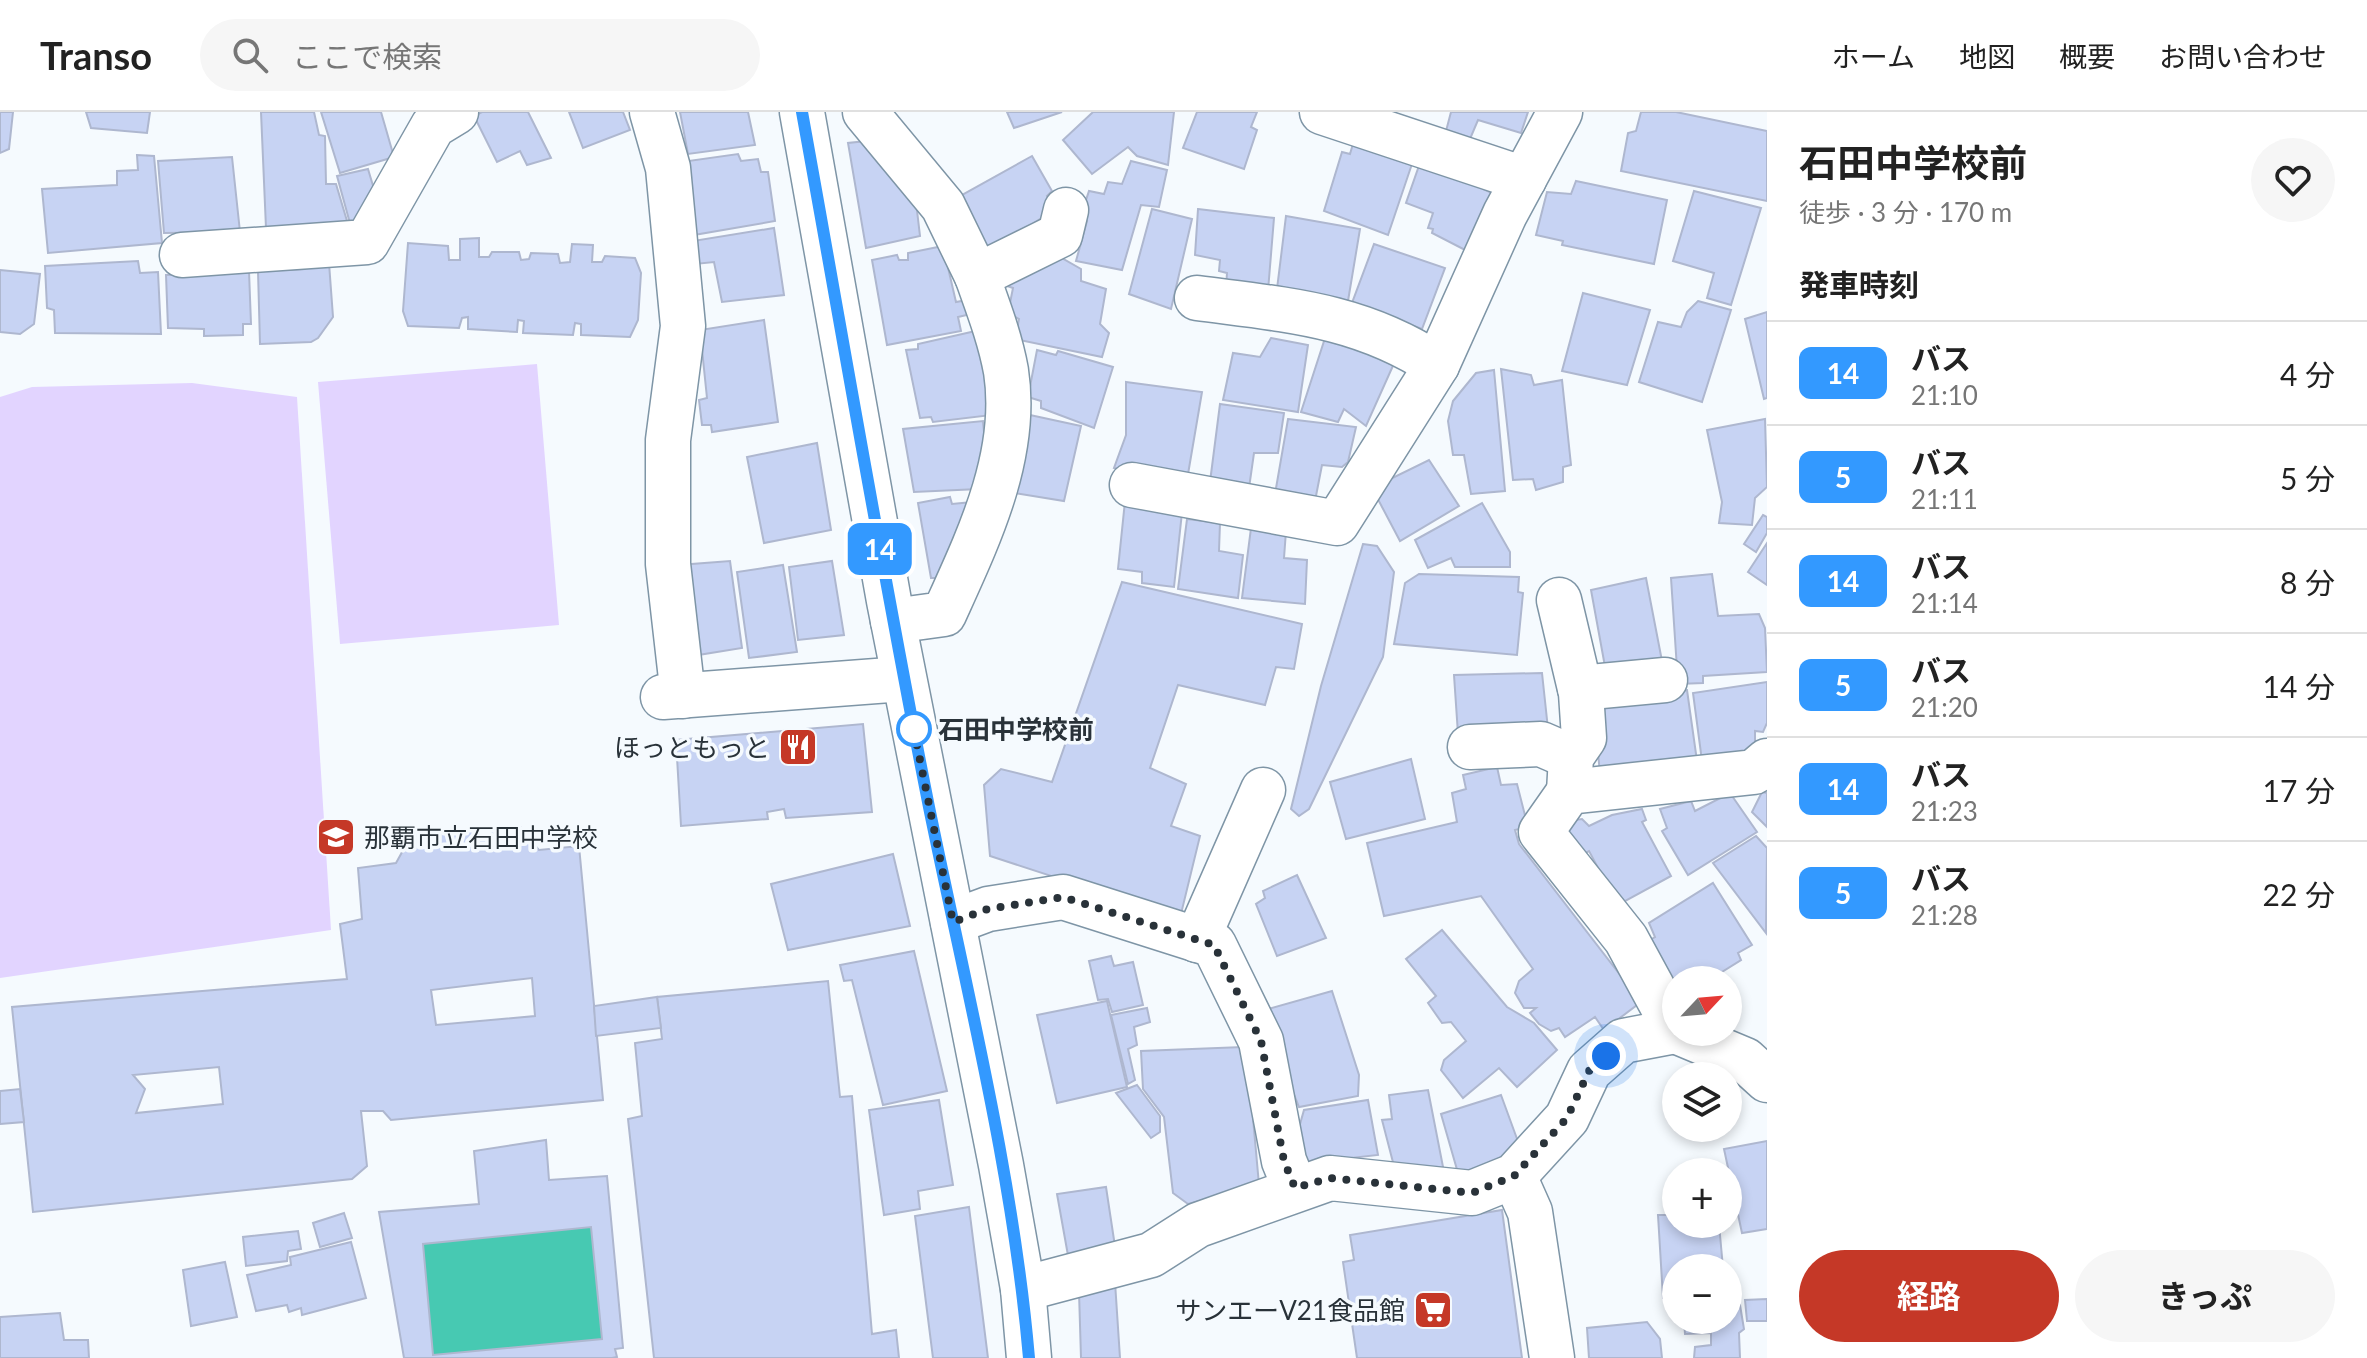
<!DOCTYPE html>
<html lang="ja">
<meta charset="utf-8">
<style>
:root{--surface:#fff;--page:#f6f6f6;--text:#222;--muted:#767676;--line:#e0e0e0;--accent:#c53827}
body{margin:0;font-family:Lato,"Noto Sans JP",sans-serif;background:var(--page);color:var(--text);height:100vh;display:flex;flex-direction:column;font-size:30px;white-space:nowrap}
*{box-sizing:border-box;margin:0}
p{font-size:26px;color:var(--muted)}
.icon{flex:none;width:44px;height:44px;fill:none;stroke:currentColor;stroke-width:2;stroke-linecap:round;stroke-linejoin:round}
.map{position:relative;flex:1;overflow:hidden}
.sheet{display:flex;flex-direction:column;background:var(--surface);width:600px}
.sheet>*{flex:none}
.badge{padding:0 16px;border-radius:12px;font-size:28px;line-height:52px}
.needle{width:52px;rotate:64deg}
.tools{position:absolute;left:1662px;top:854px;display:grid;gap:16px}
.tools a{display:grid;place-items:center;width:80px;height:80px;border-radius:50%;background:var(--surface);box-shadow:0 4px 12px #0003;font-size:40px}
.you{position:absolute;width:40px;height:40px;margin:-20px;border:6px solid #fff;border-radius:50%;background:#1a73e8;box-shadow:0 0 0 12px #1a73e833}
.map>.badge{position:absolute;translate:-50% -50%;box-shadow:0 0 0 4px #fff}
h2{padding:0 32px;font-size:30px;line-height:72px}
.round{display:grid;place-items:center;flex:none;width:84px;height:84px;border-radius:42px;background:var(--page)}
.overview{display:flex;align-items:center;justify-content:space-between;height:136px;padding:0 32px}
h1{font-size:38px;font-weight:700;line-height:60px}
.cta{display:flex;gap:16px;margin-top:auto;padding:16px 32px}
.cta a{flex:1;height:92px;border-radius:48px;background:var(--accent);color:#fff;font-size:32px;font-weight:700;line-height:92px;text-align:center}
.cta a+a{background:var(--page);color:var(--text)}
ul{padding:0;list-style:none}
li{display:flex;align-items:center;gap:24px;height:104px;padding:0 32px;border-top:2px solid var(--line)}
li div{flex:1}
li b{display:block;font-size:30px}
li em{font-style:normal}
li .badge{min-width:88px;font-weight:700;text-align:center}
header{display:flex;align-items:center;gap:48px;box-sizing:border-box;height:112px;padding:0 40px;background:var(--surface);border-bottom:2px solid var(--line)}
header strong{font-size:38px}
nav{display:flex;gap:44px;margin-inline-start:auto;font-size:28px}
.search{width:560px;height:72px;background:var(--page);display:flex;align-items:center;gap:20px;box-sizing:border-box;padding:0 28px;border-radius:44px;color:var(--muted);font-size:30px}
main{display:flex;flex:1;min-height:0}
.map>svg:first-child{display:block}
.green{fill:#e2d4ff}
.water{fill:#47c9b2}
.building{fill:#c7d3f3;stroke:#aeb7cf;stroke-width:2;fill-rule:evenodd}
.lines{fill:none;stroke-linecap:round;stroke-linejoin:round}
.minor-casing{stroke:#7e95a6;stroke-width:47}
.minor{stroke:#fff;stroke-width:44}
.line-casing{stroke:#fff;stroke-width:18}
.line{stroke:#39f;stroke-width:12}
.walk{stroke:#293239;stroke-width:8;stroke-dasharray:0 14.4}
.stop-dot{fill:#fff;stroke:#39f;stroke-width:4}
.labels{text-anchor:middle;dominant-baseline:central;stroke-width:7;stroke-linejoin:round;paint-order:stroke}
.stop-label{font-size:26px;font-weight:bold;fill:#293239;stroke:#f5fafe;text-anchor:start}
.poi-label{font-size:26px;fill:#293239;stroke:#f5fafe;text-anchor:end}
</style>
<header>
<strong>Transo</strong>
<div class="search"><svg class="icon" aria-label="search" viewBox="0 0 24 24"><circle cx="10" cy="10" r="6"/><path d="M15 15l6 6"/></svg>ここで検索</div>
<nav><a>ホーム</a><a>地図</a><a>概要</a><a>お問い合わせ</a></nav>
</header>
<main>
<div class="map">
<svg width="1767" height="1246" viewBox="0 0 1767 1246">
<rect width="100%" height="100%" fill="#f5fafe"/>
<g class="green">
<polygon points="537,252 559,513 340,532 318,270"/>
<polygon points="192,271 297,285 331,818 0,866 0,285 32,275"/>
</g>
<polygon class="water" points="591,1115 602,1227 433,1243 423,1132"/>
<g class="building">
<polygon points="0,0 13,0 9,37 0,41"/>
<polygon points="86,0 150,0 147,21 91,16"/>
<polygon points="261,0 314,0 319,23 325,24 326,72 336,72 350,119 266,116"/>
<polygon points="321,0 381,0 394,45 340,61"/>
<polygon points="482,0 528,0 551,46 527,53 520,39 497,50 474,4"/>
<polygon points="569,0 623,0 630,18 583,36"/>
<polygon points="680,0 748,0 755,33 688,42"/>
<polygon points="1007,0 1062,0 1014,16"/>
<polygon points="1093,0 1174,0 1168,53 1137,44 1128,35 1092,62 1063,28"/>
<polygon points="1197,0 1257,0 1251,15 1257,18 1244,57 1183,36"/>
<polygon points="1451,0 1528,0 1521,21 1478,8 1470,27 1446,19"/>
<polygon points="1641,0 1676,0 1767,19 1767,89 1621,59 1628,21 1636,19"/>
<polygon points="1355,25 1415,43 1388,123 1324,99 1342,40 1350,42"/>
<polygon points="876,28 916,90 920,124 866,136 848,31"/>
<polygon points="738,42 741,49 758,47 761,60 768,60 775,109 688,124 681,50"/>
<polygon points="137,43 154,44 162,131 48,141 42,77 117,73 117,59 138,58"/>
<polygon points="1032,44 1052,79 1047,84 1051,92 1048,102 1034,111 1037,118 989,145 955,87"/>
<polygon points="232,45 240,120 164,121 158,49"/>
<polygon points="1421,48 1485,66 1483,77 1494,82 1471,141 1432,121 1433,117 1428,116 1433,101 1406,91"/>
<polygon points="1131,49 1167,58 1159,95 1141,93 1122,158 1076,149 1087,109 1080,106 1089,79 1104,82 1108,70 1122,72"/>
<polygon points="368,57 377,87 351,115 337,64"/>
<polygon points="1576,69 1667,88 1654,152 1562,133 1563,129 1536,123 1547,80 1571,82"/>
<polygon points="1694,79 1761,96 1731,193 1707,186 1714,161 1673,149"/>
<polygon points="1152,97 1192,107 1171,197 1129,182"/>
<polygon points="1198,97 1274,106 1268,179 1226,175 1227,161 1219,159 1220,148 1195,143"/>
<polygon points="1286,104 1360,117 1348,189 1277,177"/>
<polygon points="774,116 784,183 722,190 714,150 695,152 693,129"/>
<polygon points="479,126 479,145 489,145 492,140 519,140 521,148 529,147 531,141 558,142 560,151 570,150 572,132 593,133 592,150 602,150 605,144 635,146 641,161 638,208 630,225 581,223 581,212 575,211 573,223 523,221 524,209 518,208 517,220 468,217 468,205 462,206 459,216 408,214 403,199 408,131 448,134 449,148 460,148 460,127"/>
<polygon points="1374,132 1445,156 1422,217 1352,191"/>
<polygon points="943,134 956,190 967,188 971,202 958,205 961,219 887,233 872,148 897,143 899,148 908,148 908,141"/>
<polygon points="1053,141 1081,157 1081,169 1106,177 1100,212 1109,221 1102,245 1015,227 1019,207 1008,201 1013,176 1004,173"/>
<polygon points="138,149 140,161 158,160 161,222 55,221 54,198 47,196 45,154"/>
<polygon points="311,151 329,151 333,205 318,226 311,230 260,232 258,159 305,157"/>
<polygon points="0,158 40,162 34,212 20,222 0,220"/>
<polygon points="249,159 251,212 243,212 243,223 204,224 204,217 168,216 166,163"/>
<polygon points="1583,181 1650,198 1627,273 1562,259"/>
<polygon points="1698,189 1731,198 1702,290 1639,270 1658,210 1681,215 1687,200"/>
<polygon points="1767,200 1767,286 1764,287 1745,207"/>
<polygon points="764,208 778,310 712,320 711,313 702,313 699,288 707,286 700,218"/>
<polygon points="980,218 992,303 933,310 931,305 920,306 906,238 918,237 918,232"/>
<polygon points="1326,223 1396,247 1366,314 1344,297 1338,310 1301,300"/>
<polygon points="1271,226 1308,233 1298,300 1223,288 1233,241 1260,245"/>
<polygon points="1037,238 1056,243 1058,239 1113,255 1094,316 1041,296 1041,289 1028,285"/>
<polygon points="1501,257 1531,263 1534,273 1562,268 1571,353 1563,355 1563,370 1536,378 1533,367 1513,368"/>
<polygon points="1494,258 1505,379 1471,382 1464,343 1453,343 1448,309 1453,289 1476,261"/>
<polygon points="1126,270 1202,280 1187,368 1114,356 1126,323"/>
<polygon points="1220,292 1284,301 1278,341 1254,341 1249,376 1210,370"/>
<polygon points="1030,303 1081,314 1064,389 1015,381"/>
<polygon points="1288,307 1356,315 1348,350 1342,355 1322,353 1315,389 1275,382"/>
<polygon points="1765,307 1767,375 1755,386 1752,413 1719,411 1722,390 1707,318"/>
<polygon points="983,309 987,354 979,377 914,380 903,317"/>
<polygon points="817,331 831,418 764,431 747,345"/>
<polygon points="1429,348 1459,394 1400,429 1372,376"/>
<polygon points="950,385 952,392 973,390 942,466 931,466 918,391"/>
<polygon points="1125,389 1183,391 1174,475 1142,471 1142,460 1118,457"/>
<polygon points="1482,391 1510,440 1510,455 1455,455 1451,446 1428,456 1415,428"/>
<polygon points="1763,403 1767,405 1767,421 1756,440 1744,432"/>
<polygon points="1187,407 1220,411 1219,439 1243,443 1238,486 1178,477"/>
<polygon points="1251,416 1286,419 1284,446 1307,448 1305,492 1242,486"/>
<polygon points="1767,431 1767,473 1748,460"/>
<polygon points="1363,432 1377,434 1394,460 1383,545 1309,697 1299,704 1291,697 1321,574"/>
<polygon points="730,449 742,536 692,544 679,453"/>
<polygon points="832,449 844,523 798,528 789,455"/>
<polygon points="783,453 797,540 749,546 737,460"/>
<polygon points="1419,462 1519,465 1518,480 1523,481 1517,543 1394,532 1405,471"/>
<polygon points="1712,462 1718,504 1759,502 1765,516 1767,560 1703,564 1703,571 1678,572 1671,466"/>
<polygon points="1646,466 1662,549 1606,560 1591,478"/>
<polygon points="1122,470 1302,512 1294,557 1276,555 1265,593 1178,573 1150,656 1186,672 1171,714 1200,724 1180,806 990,744 984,673 1001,657 1052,670"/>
<polygon points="1542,561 1548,617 1458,622 1454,563"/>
<polygon points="1767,570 1767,611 1763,620 1755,619 1755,643 1702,649 1693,581"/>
<polygon points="1687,578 1698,656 1600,662 1594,597 1601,588"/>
<polygon points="863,612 872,700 786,706 784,697 767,700 768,707 681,714 676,628"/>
<polygon points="1411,647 1425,707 1346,727 1330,670"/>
<polygon points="1497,655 1501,673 1517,672 1528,715 1515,718 1519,732 1641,890 1604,918 1595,905 1565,925 1559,916 1551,919 1539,912 1530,901 1536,896 1524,896 1515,881 1519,869 1533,857 1481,784 1384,804 1367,731 1457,710 1452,681 1466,677 1463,663"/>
<polygon points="1762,680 1767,681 1767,715 1752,700"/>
<polygon points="1730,681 1757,720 1688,763 1662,719 1667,716 1660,697 1691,689 1695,699"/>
<polygon points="1642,697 1646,708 1642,710 1671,764 1618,793 1589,739 1576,746 1563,730 1569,709 1582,707 1589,714 1612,703"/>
<path d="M519 713 539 738 579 734 603 988 391 1008 383 999H361L367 1054 352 1067 33 1100 12 895 347 867 340 812 362 807 358 756 396 751 411 724ZM532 866 535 904 436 913 431 878ZM219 955 223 992 136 1001 145 977 133 963Z"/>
<polygon points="1756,724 1767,736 1766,821 1713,751"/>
<polygon points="893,742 910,814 788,838 771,772"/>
<polygon points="1297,763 1326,826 1277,844 1256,792 1265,786 1263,779"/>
<polygon points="1713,771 1752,833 1738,841 1741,848 1709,868 1676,868 1676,879 1643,832 1655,825 1649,811"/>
<polygon points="1442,818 1507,895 1534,911 1557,938 1517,975 1499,956 1463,986 1441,958 1444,948 1466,929 1451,910 1442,911 1428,891 1436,884 1406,847"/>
<polygon points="914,839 947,979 883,993 852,868 844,869 840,853"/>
<polygon points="1111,844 1114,854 1133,850 1143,893 1112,900 1108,887 1098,888 1089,849"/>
<polygon points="828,869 840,985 852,984 872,1222 896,1218 899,1246 654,1246 628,1007 642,1004 635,931 662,927 657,885"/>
<polygon points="1332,879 1359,963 1358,984 1299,995 1261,899"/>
<polygon points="657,885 661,916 596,924 594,894"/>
<polygon points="1107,889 1127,975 1057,991 1037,903"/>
<polygon points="1147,896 1150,910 1134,915 1137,933 1128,937 1135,968 1128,972 1111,903"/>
<polygon points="1243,935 1264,1003 1253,1006 1259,1073 1188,1092 1173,1081 1164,1005 1143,977 1141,939"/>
<polygon points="1137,973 1160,1004 1160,1020 1151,1026 1116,981"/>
<polygon points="20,977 24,1010 0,1012 0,979"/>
<polygon points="1428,978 1444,1060 1395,1058 1382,1008 1392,1007 1389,983"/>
<polygon points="1501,983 1520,1035 1460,1068 1441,1002"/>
<polygon points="939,988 953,1073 918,1079 920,1097 884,1103 869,998"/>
<polygon points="1368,988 1378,1043 1298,1052 1293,1037 1304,998"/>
<path d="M546 1028 549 1068 607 1064 623 1236 615 1237 617 1245 612 1246H404L379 1100 479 1092 474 1039ZM591 1115 602 1227 433 1243 423 1132Z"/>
<polygon points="1767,1029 1767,1117 1742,1121 1724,1037"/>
<polygon points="1106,1075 1116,1141 1069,1149 1057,1082"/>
<polygon points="969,1095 988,1246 933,1246 915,1104"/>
<polygon points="1502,1098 1522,1246 1357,1246 1343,1150 1354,1148 1350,1123"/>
<polygon points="344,1101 352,1126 320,1135 313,1111"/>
<polygon points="1658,1103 1676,1103 1676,1112 1719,1112 1723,1156 1676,1156 1676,1185 1663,1186"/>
<polygon points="298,1119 301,1137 288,1139 287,1149 246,1154 243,1125"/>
<polygon points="351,1130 366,1186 302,1203 301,1196 289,1200 287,1193 256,1199 247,1163 291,1153 290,1145"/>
<polygon points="225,1150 237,1205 191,1214 183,1158"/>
<polygon points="1115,1170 1120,1246 1081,1246 1079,1180"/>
<polygon points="1767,1187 1767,1209 1747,1209 1745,1188"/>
<polygon points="1740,1193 1744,1217 1739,1221 1740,1246 1694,1246 1695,1235 1711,1233 1711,1221 1685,1222 1684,1208 1728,1208 1728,1194"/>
<polygon points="60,1201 64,1228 88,1228 89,1246 0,1246 0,1205"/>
<polygon points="1647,1210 1660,1227 1662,1246 1589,1246 1587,1216"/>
</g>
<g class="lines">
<g class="minor-casing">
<g id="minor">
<polyline points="652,0 668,56 683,214 668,328 668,452 683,584"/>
<polyline points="802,0 889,489 1001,1053 1023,1177 1029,1246"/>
<polyline points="865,0 943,94 977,164 1060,123 1066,98"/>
<polyline points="1322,0 1524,67"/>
<polyline points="182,143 367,130 433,14 456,0"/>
<path d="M1197 186C1287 198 1359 202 1437 253"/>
<polyline points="1132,373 1337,411 1437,253 1505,102 1560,0"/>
<polyline points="1559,488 1581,581 1584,626 1571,645 1569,680"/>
<path d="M893 509 944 502C978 427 1019 343 1006 259 1000 226 988 195 977 164"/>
<polyline points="1580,576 1665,568"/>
<polyline points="663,585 903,567"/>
<polyline points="1470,635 1541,632 1571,645"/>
<polyline points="953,810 988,797 1063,785 1214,833 1261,929 1284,1049 1295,1076"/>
<polyline points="1197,828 1263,678"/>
<polyline points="1676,919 1626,827 1541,720 1569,680 1754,660 1767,649"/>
<polyline points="1678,920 1745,948 1767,968"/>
<polyline points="1514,1064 1530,1100 1552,1246"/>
<polyline points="1023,1177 1151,1143 1198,1113 1330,1066 1472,1081 1514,1064 1567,1006 1589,959 1623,929 1676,919"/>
</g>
</g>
<use href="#minor" class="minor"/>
</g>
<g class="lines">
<g class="line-casing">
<path id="line" d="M802 0C844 232 883 464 929 695 966 877 1013 1061 1029 1246"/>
</g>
<use href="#line" class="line"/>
<polyline class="walk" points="914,617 911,604 953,810 988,797 1063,785 1214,833 1261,929 1284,1049 1295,1076 1330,1066 1472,1081 1514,1064 1567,1006 1589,959 1606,944"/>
</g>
<defs>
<g id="restaurant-square" transform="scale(2)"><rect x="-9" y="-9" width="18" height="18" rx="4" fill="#c53827" stroke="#f5fafe"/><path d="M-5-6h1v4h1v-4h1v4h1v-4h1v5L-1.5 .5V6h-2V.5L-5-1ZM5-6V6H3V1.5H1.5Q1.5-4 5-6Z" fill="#fff"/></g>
<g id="school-square" transform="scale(2)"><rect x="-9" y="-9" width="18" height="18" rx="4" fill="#c53827" stroke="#f5fafe"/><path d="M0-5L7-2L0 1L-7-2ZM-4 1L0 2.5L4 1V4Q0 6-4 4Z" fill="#fff"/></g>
<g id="supermarket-square" transform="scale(2)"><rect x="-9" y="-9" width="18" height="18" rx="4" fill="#c53827" stroke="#f5fafe"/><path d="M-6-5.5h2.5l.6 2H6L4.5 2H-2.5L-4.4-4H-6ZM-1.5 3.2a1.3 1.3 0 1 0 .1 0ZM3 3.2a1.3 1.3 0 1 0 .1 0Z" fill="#fff"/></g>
</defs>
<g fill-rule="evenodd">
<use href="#restaurant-square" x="798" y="635"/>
<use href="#school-square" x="336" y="725"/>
<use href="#supermarket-square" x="1433" y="1198"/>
</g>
<circle class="stop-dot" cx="914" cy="617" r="16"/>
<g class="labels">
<g class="stop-label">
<text x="938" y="617">石田中学校前</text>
</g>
<g class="poi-label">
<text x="770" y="635">ほっともっと</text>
<text x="364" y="725" text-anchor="start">那覇市立石田中学校</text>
<text x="1405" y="1198">サンエーV21食品館</text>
</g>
</g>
</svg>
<div class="tools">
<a><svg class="needle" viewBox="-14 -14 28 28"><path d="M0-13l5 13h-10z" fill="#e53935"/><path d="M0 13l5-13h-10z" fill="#767676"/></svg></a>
<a><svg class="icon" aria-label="layers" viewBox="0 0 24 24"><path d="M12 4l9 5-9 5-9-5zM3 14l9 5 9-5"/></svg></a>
<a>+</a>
<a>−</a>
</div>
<div class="you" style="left:1606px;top:944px"></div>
<b class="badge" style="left:880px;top:437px;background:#39f;color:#fff">14</b>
</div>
<section class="sheet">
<div class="overview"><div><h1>石田中学校前</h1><p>徒歩 · 3 分 · 170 m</p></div><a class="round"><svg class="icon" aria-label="heart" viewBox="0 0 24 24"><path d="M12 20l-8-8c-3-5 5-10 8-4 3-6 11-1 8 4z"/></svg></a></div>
<h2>発車時刻</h2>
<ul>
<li><span class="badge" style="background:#39f;color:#fff">14</span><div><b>バス</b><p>21:10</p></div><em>4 分</em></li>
<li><span class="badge" style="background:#39f;color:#fff">5</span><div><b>バス</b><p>21:11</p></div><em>5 分</em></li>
<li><span class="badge" style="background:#39f;color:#fff">14</span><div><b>バス</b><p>21:14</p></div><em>8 分</em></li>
<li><span class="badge" style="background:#39f;color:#fff">5</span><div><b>バス</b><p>21:20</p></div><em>14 分</em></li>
<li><span class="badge" style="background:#39f;color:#fff">14</span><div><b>バス</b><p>21:23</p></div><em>17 分</em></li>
<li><span class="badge" style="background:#39f;color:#fff">5</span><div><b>バス</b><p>21:28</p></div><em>22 分</em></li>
</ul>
<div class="cta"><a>経路</a><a>きっぷ</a></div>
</section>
</main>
